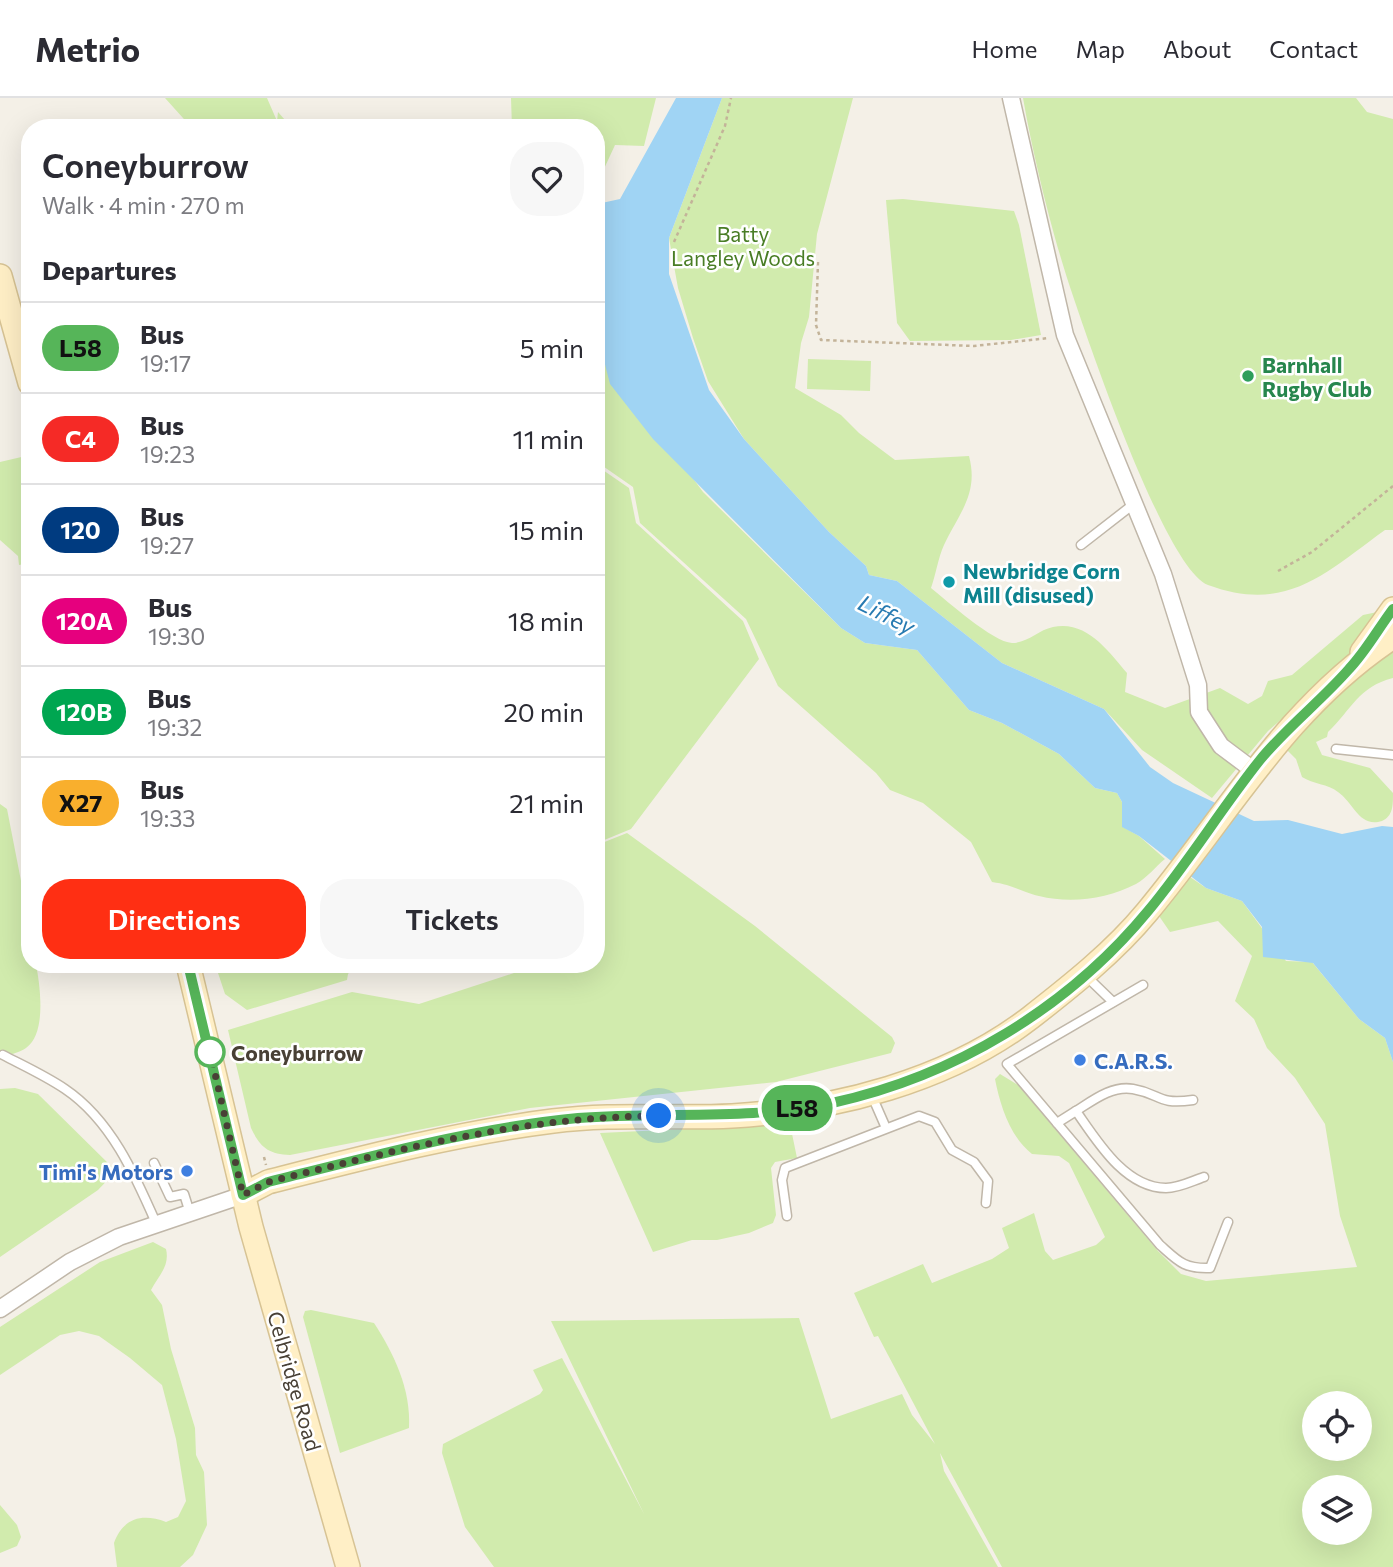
<!DOCTYPE html>
<meta charset="utf-8">
<style>
:root{--surface:#fff;--page:#f7f7f7;--text:#2b2b33;--muted:#7c7c81;--line:#e1e1e2;--accent:#ff2f13}
body{margin:0;font-family:Commissioner,sans-serif;background:var(--page);color:var(--text);height:100vh;display:flex;flex-direction:column;font-size:26px;white-space:nowrap}
*{box-sizing:border-box;margin:0}
p{font-size:23px;color:var(--muted)}
.icon{flex:none;width:38px;height:38px;fill:none;stroke:currentColor;stroke-width:2;stroke-linecap:round;stroke-linejoin:round}
.map{position:relative;flex:1;overflow:hidden}
.details{position:absolute;left:21px;top:21px;width:584px;height:854px;display:flex;flex-direction:column;background:var(--surface);border-radius:28px;box-shadow:0 7px 28px #0002}
.details>*{flex:none}
.badge{padding:0 14px;border-radius:23px;font-size:24px;line-height:46px}
.tools{position:absolute;left:1302px;top:1293px;display:grid;gap:14px}
.tools a{display:grid;place-items:center;width:70px;height:70px;border-radius:50%;background:var(--surface);box-shadow:0 7px 28px #0002;font-size:35px}
.you{position:absolute;width:35px;height:35px;margin:-18px;border:5px solid #fff;border-radius:50%;background:#1a73e8;box-shadow:0 0 0 10px #1a73e833}
.map>.badge{position:absolute;translate:-50% -50%;box-shadow:0 0 0 4px #fff}
h2{padding:0 21px;font-size:26px;line-height:63px}
.round{display:grid;place-items:center;flex:none;width:74px;height:74px;border-radius:28px;background:var(--page)}
.summary{display:flex;align-items:center;justify-content:space-between;height:119px;padding:0 21px}
h1{font-size:33px;font-weight:600;line-height:52px}
.button{display:flex;gap:14px;margin-top:auto;padding:14px 21px}
.button a{flex:1;height:80px;border-radius:28px;background:var(--accent);color:#fff;font-size:28px;font-weight:600;line-height:80px;text-align:center}
.button a+a{background:var(--page);color:var(--text)}
ul{padding:0;list-style:none}
li{display:flex;align-items:center;gap:21px;height:91px;padding:0 21px;border-top:2px solid var(--line)}
li div{flex:1}
li b{display:block;font-size:26px}
li em{font-style:normal}
li .badge{min-width:77px;font-weight:700;text-align:center}
header{display:flex;align-items:center;gap:42px;box-sizing:border-box;height:98px;padding:0 35px;background:var(--surface);border-bottom:2px solid var(--line)}
header strong{font-size:33px}
nav{display:flex;gap:38px;margin-inline-start:auto;font-size:24px}
.map>svg:first-child{display:block}
.green{fill:#d1ebad;fill-rule:evenodd}
.water{fill:#a0d4f4}
.lines{fill:none;stroke-linecap:round;stroke-linejoin:round}
.service-casing{stroke:#c0b7a9;stroke-width:11}
.minor-casing{stroke:#c0b7a9;stroke-width:19}
.secondary-casing{stroke:#d7c394;stroke-width:26}
.path{stroke:#c3b399;stroke-width:2.5;stroke-dasharray:3.5 3.5;stroke-linecap:butt}
.service{stroke:#fff;stroke-width:8}
.minor{stroke:#fff;stroke-width:16}
.secondary{stroke:#ffefc6;stroke-width:23}
.line-casing{stroke:#fff;stroke-width:16}
.line{stroke:#56b559;stroke-width:10}
.walk{stroke:#484035;stroke-width:7;stroke-dasharray:0 12.6}
.leisure-dot{fill:#2e9e5b;stroke:#fff;stroke-width:2.5}
.culture-dot{fill:#0f9aa8;stroke:#fff;stroke-width:2.5}
.stop-dot{fill:#fff;stroke:#56b559;stroke-width:3.5}
.shop-dot{fill:#3f7fe0;stroke:#fff;stroke-width:2.5}
.labels{text-anchor:middle;dominant-baseline:central;stroke-width:5;stroke-linejoin:round;paint-order:stroke}
.park-label{font-size:21px;fill:#497d25;stroke:#fff}
.leisure-label{font-size:21px;font-weight:bold;fill:#27864d;stroke:#fff;text-anchor:start}
.culture-label{font-size:21px;font-weight:bold;fill:#0d838f;stroke:#fff;text-anchor:start}
.stop-label{font-size:21px;font-weight:bold;fill:#484035;stroke:#fff;text-anchor:start}
.shop-label{font-size:21px;font-weight:bold;fill:#366cbe;stroke:#fff;text-anchor:start}
.street-label{font-size:21px;fill:#484035;stroke:#fff}
.water-label{font-size:23px;font-style:italic;fill:#277ab1;stroke:#fff}
</style>
<header>
<strong>Metrio</strong>
<nav><a>Home</a><a>Map</a><a>About</a><a>Contact</a></nav>
</header>
<div class="map">
<svg width="1393" height="1469" viewBox="0 0 1393 1469">
<rect width="100%" height="100%" fill="#f4f0e7"/>
<g class="green">
<polygon points="165,0 267,0 277,23 278,14 292,30 192,30"/>
<polygon points="511,0 656,0 644,48 615,47 597,86 597,30 512,30"/>
<path d="M722 0H853L817 136 809 219 801 245 795 290 841 317 859 335 895 362 969 358C979 396 959 415 944 447 938 460 936 476 931 490 947 503 993 544 1012 545 1028 545 1038 532 1053 529 1087 522 1108 553 1127 575L1125 594 1165 610 1220 590 1248 606 1262 598 1268 583 1292 577 1363 517 1387 512 1329 580 1268 633 1212 700 1142 652 1104 611 1002 565 897 483 869 477 866 468 829 434 744 341 708 283 693 240 678 190 669 140Z"/>
<path d="M1023 0H1356L1367 14 1393 21V432H1385C1325 475 1287 516 1208 487 1165 471 1086 237 1069 186 1051 131 1033 57 1023 0Z"/>
<polygon points="903,101 1014,113 1019,127 1041,237 1011,242 910,243 897,225 887,114 886,102"/>
<path d="M597 235 600 254 703 394 841 530 865 545 917 552 969 612 1002 625 1059 656 1095 690 1117 695 1122 704 1123 729 1139 738 1165 761C1156 768 1147 780 1136 786 1107 801 1071 806 1039 798 1021 794 1014 787 992 784L971 744 923 705 890 692 876 675 778 588 746 521 640 425 633 389 597 364Z"/>
<polygon points="808,261 871,263 870,293 807,291"/>
<polygon points="30,357 30,465 19,467 18,458 0,442 0,364"/>
<polygon points="597,368 629,390 636,425 743,523 759,561 631,731 597,745"/>
<path d="M1393 552V580C1358 589 1352 611 1328 634L1327 639 1316 644 1322 657 1370 670 1393 695C1393 708 1393 718 1382 723 1359 730 1354 705 1338 694 1328 686 1313 686 1302 679L1296 661 1287 652 1344 589Z"/>
<path d="M0 706 7 711 30 829V866H36C40 888 47 935 26 950 19 955 8 957 0 960Z"/>
<path d="M627 735 755 828 892 939 895 945 891 955 776 984 530 1010 290 1057C268 1056 260 1049 251 1030L228 932 352 894 419 906 514 875 509 866H597V747Z"/>
<path d="M1190 779 1206 790 1242 803 1286 863 1312 864 1359 921 1385 940 1393 964V1469H1002L940 1355 944 1373 998 1469H494L465 1429 442 1355 443 1346 540 1296 543 1292 533 1272 562 1260 644 1416 551 1223 799 1220 831 1321 902 1296 912 1317 935 1346 878 1238 874 1239 854 1195 923 1166 932 1185 992 1161 1009 1150 1002 1130 1034 1115 1045 1153 1053 1162 1096 1147 1105 1139 1069 1065 1059 1058 1032 1056C1010 1039 1000 1007 995 981L1000 976 1018 987 1158 1153 1181 1176 1206 1183 1357 1169 1340 1118 1325 1026 1295 980 1267 950 1254 921 1235 903 1252 858 1218 823 1170 834 1159 818ZM1314 1306H1360V1351H1314ZM1314 1390H1360V1435H1314Z"/>
<polygon points="215,866 356,866 348,876 347,882 247,912 225,896"/>
<polygon points="15,990 38,996 116,1073 98,1092 0,1159 0,991"/>
<polygon points="790,1026 797,1060 775,1064 771,1070 776,1117 773,1125 749,1135 717,1142 692,1142 653,1154 600,1035"/>
<path d="M153 1144 166 1151C170 1168 159 1177 151 1192L162 1207 171 1251 195 1330 196 1357 204 1374 207 1427 193 1457 180 1469H117L114 1445C123 1420 142 1415 166 1424L178 1419 186 1403 176 1341 162 1287 130 1260 99 1238 79 1233 60 1237 0 1277V1229L100 1164Z"/>
<path d="M311 1212 374 1225C394 1256 411 1291 409 1330L340 1355 303 1219 305 1213Z"/>
<polygon points="0,1407 17,1427 21,1439 17,1448 0,1455"/>
</g>
<polygon class="water" points="676,0 722,0 669,140 669,176 709,292 744,341 829,434 866,468 869,477 897,483 1002,565 1104,611 1150,669 1173,685 1254,723 1288,722 1342,736 1382,728 1393,729 1393,964 1385,940 1359,921 1313,865 1263,859 1262,829 1242,803 1206,790 1139,738 1122,729 1122,704 1117,695 1095,690 1059,656 1002,625 969,612 917,552 865,545 841,530 653,341 610,286 597,235 597,106 620,101"/>
<g class="lines">
<g class="service-casing">
<g id="service">
<polyline points="1081,447 1135,405"/>
<polyline points="1336,651 1393,657"/>
<polyline points="1085,877 1113,904"/>
<path d="M1143 887 1007 966 1160 1147C1178 1163 1184 1171 1210 1170L1228 1124"/>
<path d="M3 957C24 968 46 978 65 991 111 1022 135 1077 156 1125"/>
<polyline points="872,998 886,1030"/>
<path d="M1193 1002C1156 1007 1162 996 1133 991 1112 987 1092 1003 1076 1013 1097 1043 1125 1090 1166 1090 1179 1090 1192 1083 1204 1079"/>
<polyline points="1057,1025 1076,1013"/>
<polyline points="154,1065 170,1099 184,1096 190,1115"/>
<polyline points="787,1118 782,1082 785,1070 919,1018 935,1024 952,1052 974,1064 988,1083 986,1105"/>
</g>
</g>
<g class="minor-casing">
<g id="minor">
<polyline points="1011,0 1065,237 1163,476 1198,587 1199,614 1221,648 1253,672"/>
<polyline points="0,1211 70,1164 119,1139 243,1097"/>
</g>
</g>
<g class="secondary-casing">
<g id="secondary">
<polyline points="0,178 30,285"/>
<polyline points="1362,554 1393,511"/>
<polyline points="188,866 251,1129 348,1469"/>
<path d="M243 1097 268 1084C362 1060 457 1035 553 1023 613 1015 672 1021 732 1018 834 1012 948 983 1030 920 1071 888 1114 854 1147 814 1228 717 1285 610 1393 539"/>
</g>
</g>
<g class="path">
<polyline points="674,144 725,28 731,0"/>
<polyline points="818,164 816,227 821,242 974,248 1049,240"/>
<polyline points="1278,473 1312,454 1393,388"/>
<polyline points="264,1059 266,1067"/>
</g>
<use href="#service" class="service"/>
<use href="#minor" class="minor"/>
<use href="#secondary" class="secondary"/>
</g>
<g class="lines">
<g class="line-casing">
<path id="line" d="M188 866 243 1097 268 1084C370 1059 473 1030 578 1020 663 1013 748 1023 832 1005 955 978 1068 910 1148 813 1188 765 1221 711 1260 662 1287 629 1321 603 1349 571 1366 553 1378 531 1393 511"/>
</g>
<use href="#line" class="line"/>
<path class="walk" d="M210 954 243 1097 268 1084C397 1052 525 1018 659 1018"/>
</g>
<circle class="leisure-dot" cx="1248" cy="278" r="7"/>
<circle class="culture-dot" cx="949" cy="484" r="7"/>
<circle class="stop-dot" cx="210" cy="954" r="14"/>
<g class="shop-dot">
<circle cx="1080" cy="962" r="7"/>
<circle cx="187" cy="1073" r="7"/>
</g>
<g class="labels">
<g class="park-label">
<text x="743" y="135">Batty<tspan x="743" dy="24">Langley Woods</tspan></text>
</g>
<g class="leisure-label">
<text x="1262" y="266">Barnhall<tspan x="1262" dy="24">Rugby Club</tspan></text>
</g>
<g class="culture-label">
<text x="963" y="472">Newbridge Corn<tspan x="963" dy="24">Mill (disused)</tspan></text>
</g>
<g class="stop-label">
<text x="231" y="954">Coneyburrow</text>
</g>
<g class="shop-label">
<text x="1094" y="962">C.A.R.S.</text>
<text x="173" y="1073" text-anchor="end">Timi's Motors</text>
</g>
<g class="street-label">
<text transform="translate(295 1283) rotate(74)">Celbridge Road</text>
</g>
<g class="water-label">
<text transform="translate(887 516) rotate(27)">Liffey</text>
</g>
</g>
</svg>
<div class="tools">
<a><svg class="icon" aria-label="locate" viewBox="0 0 24 24"><circle cx="12" cy="12" r="6"/><path d="M12 2v4M12 18v4M2 12h4M18 12h4"/></svg></a>
<a><svg class="icon" aria-label="layers" viewBox="0 0 24 24"><path d="M12 4l9 5-9 5-9-5zM3 14l9 5 9-5"/></svg></a>
</div>
<div class="you" style="left:659px;top:1018px"></div>
<b class="badge" style="left:797px;top:1010px;background:#56b559;color:#111">L58</b>
<section class="details">
<div class="summary"><div><h1>Coneyburrow</h1><p>Walk · 4 min · 270 m</p></div><a class="round"><svg class="icon" aria-label="heart" viewBox="0 0 24 24"><path d="M12 20l-8-8c-3-5 5-10 8-4 3-6 11-1 8 4z"/></svg></a></div>
<h2>Departures</h2>
<ul>
<li><span class="badge" style="background:#56b559;color:#111">L58</span><div><b>Bus</b><p>19:17</p></div><em>5 min</em></li>
<li><span class="badge" style="background:#f52a26;color:#fff">C4</span><div><b>Bus</b><p>19:23</p></div><em>11 min</em></li>
<li><span class="badge" style="background:#003b80;color:#fff">120</span><div><b>Bus</b><p>19:27</p></div><em>15 min</em></li>
<li><span class="badge" style="background:#e6007e;color:#fff">120A</span><div><b>Bus</b><p>19:30</p></div><em>18 min</em></li>
<li><span class="badge" style="background:#00a651;color:#fff">120B</span><div><b>Bus</b><p>19:32</p></div><em>20 min</em></li>
<li><span class="badge" style="background:#f9af2d;color:#111">X27</span><div><b>Bus</b><p>19:33</p></div><em>21 min</em></li>
</ul>
<div class="button"><a>Directions</a><a>Tickets</a></div>
</section>
</div>
